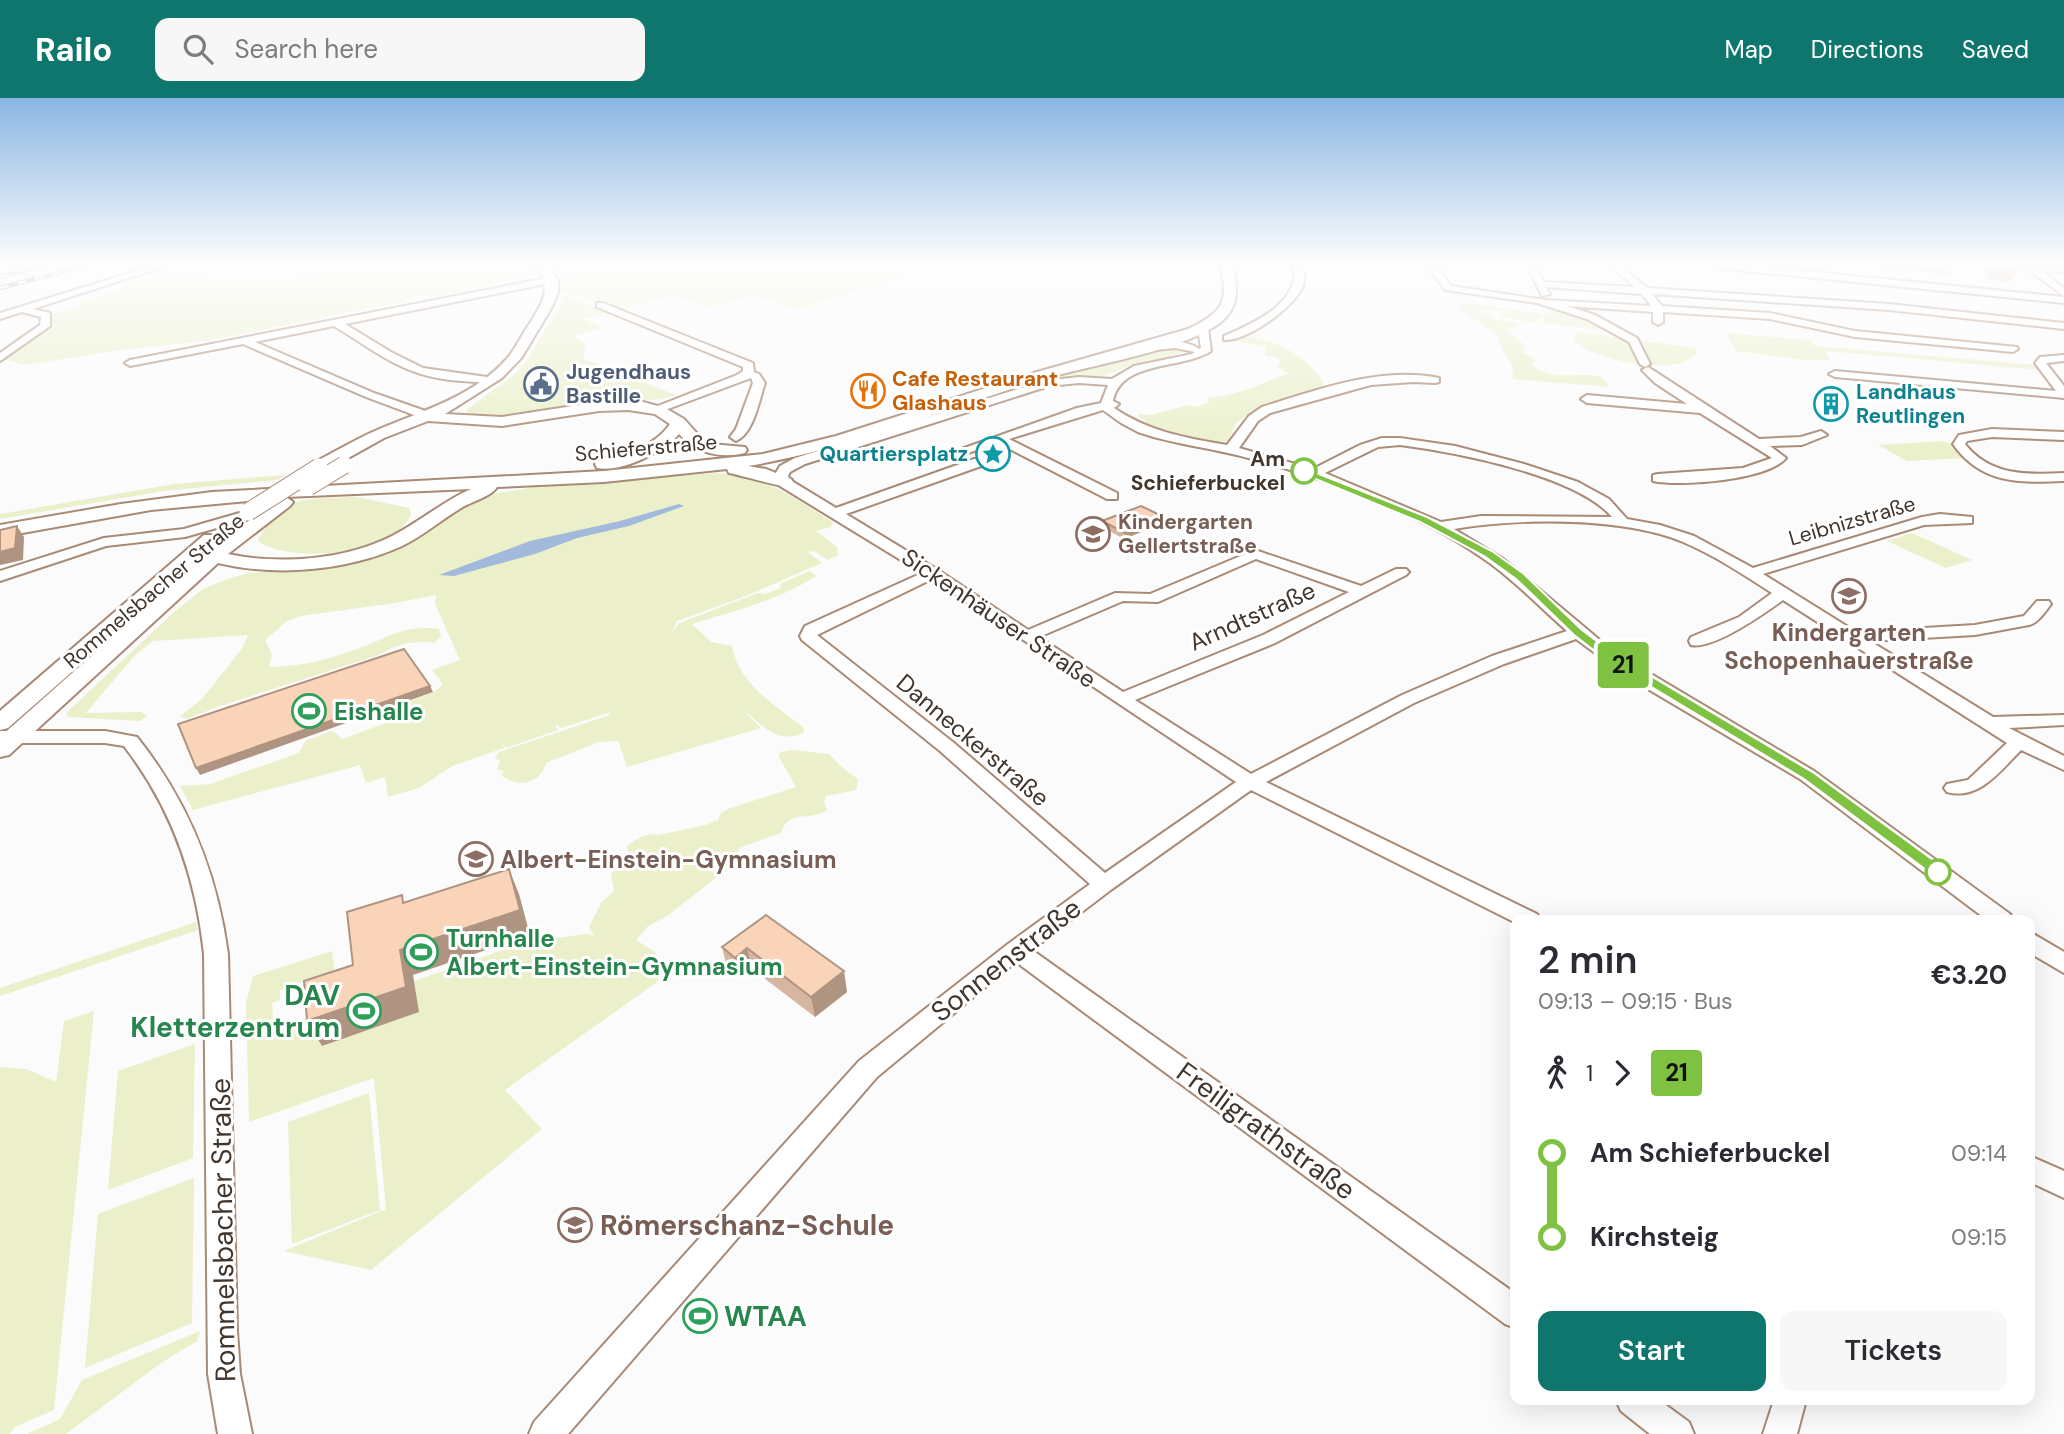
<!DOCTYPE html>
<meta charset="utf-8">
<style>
:root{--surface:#fff;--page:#f7f7f7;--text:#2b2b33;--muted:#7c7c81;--accent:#0f766e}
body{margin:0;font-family:"DM Sans",sans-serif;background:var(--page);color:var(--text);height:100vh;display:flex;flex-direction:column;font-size:26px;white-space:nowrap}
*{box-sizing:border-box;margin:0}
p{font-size:23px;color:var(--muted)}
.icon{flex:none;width:38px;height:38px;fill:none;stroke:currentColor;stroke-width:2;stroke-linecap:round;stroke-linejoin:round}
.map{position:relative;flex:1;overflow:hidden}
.panel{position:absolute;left:1510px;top:817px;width:525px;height:490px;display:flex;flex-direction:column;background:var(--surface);border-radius:14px;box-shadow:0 7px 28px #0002}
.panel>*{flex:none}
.badge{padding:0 14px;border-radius:5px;font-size:24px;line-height:46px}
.map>.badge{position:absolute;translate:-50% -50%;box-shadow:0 0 0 4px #fff}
.legs{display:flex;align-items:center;gap:10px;height:77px;padding:0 28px;font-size:23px}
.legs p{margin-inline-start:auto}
.head{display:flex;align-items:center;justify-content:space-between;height:119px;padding:0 28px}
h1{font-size:38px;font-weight:600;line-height:52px}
.action{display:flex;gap:14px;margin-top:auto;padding:14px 28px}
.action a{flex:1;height:80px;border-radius:14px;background:var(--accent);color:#fff;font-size:28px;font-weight:600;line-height:80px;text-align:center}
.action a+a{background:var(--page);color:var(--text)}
ul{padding:0 28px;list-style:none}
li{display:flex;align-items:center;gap:24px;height:84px;font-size:26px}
li i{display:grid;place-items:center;width:10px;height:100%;margin:0 9px;background:currentColor}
li i::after{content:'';width:18px;height:18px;margin:-9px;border:5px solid;border-radius:50%;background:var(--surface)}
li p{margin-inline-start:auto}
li:first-child i{background:linear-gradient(#0000 50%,currentColor 0)}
li:last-child i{background:linear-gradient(currentColor 50%,#0000 0)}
header{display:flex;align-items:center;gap:42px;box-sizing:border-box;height:98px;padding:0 35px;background:var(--accent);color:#fff}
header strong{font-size:33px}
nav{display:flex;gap:38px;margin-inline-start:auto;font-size:24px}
.search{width:490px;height:63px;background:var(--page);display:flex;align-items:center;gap:18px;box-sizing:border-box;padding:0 24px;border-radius:14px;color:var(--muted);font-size:26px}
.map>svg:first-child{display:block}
.green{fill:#ebf0cb}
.water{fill:#a1b9db}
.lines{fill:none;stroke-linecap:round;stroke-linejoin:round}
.minor-casing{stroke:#a88a75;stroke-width:4}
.major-casing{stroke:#a88a75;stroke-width:4}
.minor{fill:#fff;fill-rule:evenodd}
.major{fill:#fff;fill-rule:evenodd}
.rail-casing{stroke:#776f68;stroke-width:4.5}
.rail{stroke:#fff;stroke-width:2.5;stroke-dasharray:9;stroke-linecap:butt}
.major-bridge-casing{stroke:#a88a75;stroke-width:19;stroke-linecap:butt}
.major-bridge{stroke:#fff;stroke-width:17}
.wall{fill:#d7b69f}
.shaded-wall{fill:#af9482}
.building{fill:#fad4b9;stroke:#af9482;stroke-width:2}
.line-1{fill:#7fc241;stroke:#fff;stroke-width:2}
.stop-1-dot{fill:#fff;stroke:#7fc241;stroke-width:3.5}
.labels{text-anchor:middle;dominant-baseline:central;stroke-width:6;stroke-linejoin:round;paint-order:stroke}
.far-service-label{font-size:21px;font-weight:bold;fill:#4e5e75;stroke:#fff;text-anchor:start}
.far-food-label{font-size:21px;font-weight:bold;fill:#c56008;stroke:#fff;text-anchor:start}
.far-culture-label{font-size:21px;font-weight:bold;fill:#0d838f;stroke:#fff;text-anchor:start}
.far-street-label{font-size:21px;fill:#41352c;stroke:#fff}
.far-stop-label{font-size:21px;font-weight:bold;fill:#41352c;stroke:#fff;text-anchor:end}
.far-education-label{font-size:21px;font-weight:bold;fill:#785e54;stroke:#fff;text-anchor:start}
.street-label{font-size:24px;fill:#41352c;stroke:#fff}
.education-label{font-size:24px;font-weight:bold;fill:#785e54;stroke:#fff}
.leisure-label{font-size:24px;font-weight:bold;fill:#27864d;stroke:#fff;text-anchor:start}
.near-street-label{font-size:28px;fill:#41352c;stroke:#fff}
.near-leisure-label{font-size:28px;font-weight:bold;fill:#27864d;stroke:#fff;text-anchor:end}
.near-education-label{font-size:28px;font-weight:bold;fill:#785e54;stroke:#fff;text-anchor:start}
</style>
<header>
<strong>Railo</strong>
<div class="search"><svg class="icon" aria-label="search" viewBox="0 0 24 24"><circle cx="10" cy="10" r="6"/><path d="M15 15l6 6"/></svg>Search here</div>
<nav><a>Map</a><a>Directions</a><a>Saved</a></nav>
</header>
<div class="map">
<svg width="2064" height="1336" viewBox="0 0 2064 1336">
<rect width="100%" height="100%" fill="#fbfbfb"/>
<g class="green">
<polygon points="334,167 532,167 538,176 455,194 413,199 413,201 212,242 113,253 25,267 7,262 5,257 29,242 51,217 149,180 286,182 330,175"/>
<polygon points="584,167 889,167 915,174 798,211 755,197 710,209 672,196 618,213 559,191 563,180 583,175 587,168"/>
<path d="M565 197 608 214 583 221 603 230 573 238 585 246 584 261 676 297C653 306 631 300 607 302 560 306 516 321 468 318L466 312 515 276 529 260Z"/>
<path d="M1459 204 1545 216 1554 211 1591 223 1609 233 1543 225 1544 220 1541 219 1537 225 1500 219 1503 213 1480 212 1498 222 1523 226 1506 232 1526 248 1523 254 1535 261 1532 266C1548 285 1581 273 1602 279L1610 289 1513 281 1512 266 1502 251 1497 236 1460 212Z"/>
<path d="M1577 234 1695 250 1697 255C1678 280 1595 263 1575 243L1574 237Z"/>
<polygon points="1725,235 1811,242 1816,248 2036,267 2041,272 1826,253 1830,262 1806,262 1736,253"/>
<path d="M1245 238C1281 244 1308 258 1327 290L1253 313 1236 325 1228 343 1219 344C1193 339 1156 337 1137 316L1151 317 1188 307 1197 309 1210 304 1206 301C1216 298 1230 298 1239 294 1256 289 1273 281 1289 275L1277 270 1280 265 1278 260 1265 258V249L1235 243 1238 239Z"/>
<polygon points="1172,250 1183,253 1171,259 1129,268 1106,277 1055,282 1050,279"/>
<polygon points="1939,343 1957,346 1966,360 1907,363 1878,347"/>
<path d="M716 375C766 377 792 399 833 424L831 429 816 433 837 449 838 457 828 462 814 453 808 454 822 465 741 500 677 523 672 535 679 525 758 495 764 496 781 490 780 486 810 473 816 478C779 502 735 513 692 526L711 544 732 548C739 587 776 608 804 630L803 635C776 647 760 625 741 610L761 630 627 669 611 620 619 643 599 644 546 665C540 687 517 690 501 677L504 673 497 671 500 662 495 660 499 654 610 617 609 612 608 615 561 630 555 626 558 632 506 650 502 644 504 650 452 668 419 690 388 699 385 679 366 685 360 667 193 712 180 688 210 686 299 655 305 643 332 633 343 641 394 622 401 606 434 594 443 586 432 572 460 562 435 506 436 497 395 505 300 518 286 524 265 542 272 557 269 569C302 569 339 559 370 546 396 535 409 527 439 531L441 538 434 545C412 542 399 546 379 557L220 608 187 621 179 619 202 601 241 552 248 537 153 543 135 557 86 615 142 614 147 618 140 623 68 619 66 615 174 514 203 491 225 482 248 475 330 470 386 457 425 436 473 401 492 396 541 388Z"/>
<polygon points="285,377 278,382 164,393 0,421 0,416 174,386"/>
<path d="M357 399 409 410 411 416C396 456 290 467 258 443 263 427 284 407 301 403 318 399 339 400 357 399Z"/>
<polygon points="1912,435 1972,462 1946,470 1887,443"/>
<path d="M794 652 829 656C838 666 847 674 858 681L856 692 826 698 824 704 827 712C810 724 787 711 781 735L739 750 735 765 667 818 648 828 636 842 654 853 665 869 657 884 505 992 542 1031 371 1172 284 1153 386 1111 374 980 249 1024 246 905 253 878 332 853 336 886 326 876 280 892V902L272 905 274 932 526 844 587 836 594 838 589 829 601 805 614 793 611 776 629 754 626 749C635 742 646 734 658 737L706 727 718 722 721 715 728 711 796 689 779 659 780 654Z"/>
<polygon points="196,824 198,832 0,898 0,890"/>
<polygon points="94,913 54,1312 15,1329 10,1336 0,1336 0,969 26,971 56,984 64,923"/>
<polygon points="195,946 193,1060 108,1092 118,973"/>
<polygon points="369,995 380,1112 292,1146 288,1024"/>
<polygon points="194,1080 192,1225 85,1270 98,1116"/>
<polygon points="200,1233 197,1243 161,1265 66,1336 27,1336 60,1321 82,1282"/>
</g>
<polygon class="water" points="679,406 684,408 629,428 577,440 535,456 454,478 439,477 530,443 620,423"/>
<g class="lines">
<g class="minor-casing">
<g id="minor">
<polygon points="156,167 169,167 33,211 50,215 50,228 0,263 0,255 40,227 41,219 22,214 0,221 0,215"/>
<path d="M1293 167H1301C1304 175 1305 180 1303 188 1295 209 1246 244 1224 242V238C1253 225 1302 205 1293 167Z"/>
<polygon points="1427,167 1435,167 1451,188 1546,202 1651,208 1642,196 1546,189 1550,196 1542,198 1527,167 1535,167 1544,184 1635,189 1610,167 1619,167 1648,190 1889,206 2064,225 2064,231 1889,212 1652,196 1662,208 1770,215 1855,233 2017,249 2018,251 2013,254 1855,239 1770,221 1663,214 1663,224 1658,227 1653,224 1653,214 1567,208 1595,217 1637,240 1650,266 1645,269 1640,266 1629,244 1587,221 1537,205 1445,192"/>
<polygon points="1711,167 1742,167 2064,199 2064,205 1715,170"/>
<polygon points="2064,167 2064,173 2043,174 2064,190 2064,198 2029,172"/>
<path d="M552 179 555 180V184L345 226 391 254 423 270 494 280 496 282 490 285C465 283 439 283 415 274 386 264 361 244 334 228L255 244 374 295 434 316 436 319 430 323 366 299 243 246 130 268 125 265 130 262Z"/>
<path d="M597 205H603L753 265 754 274 759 276 765 285C759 302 754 335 736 343L730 339 736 331 753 285 751 280 660 314 650 311 737 277 743 273V269L597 209Z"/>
<path d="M1203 227 1208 230 1211 253C1181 272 1121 262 1113 303L1119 306 1114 310C1149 334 1187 340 1227 347L1249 318 1262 309C1317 292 1380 268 1439 280V284L1435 285 1413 284 1371 287 1270 315 1258 323 1239 350 1313 371 1360 347 1382 340H1400L1455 348 1524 366 1578 384 1609 401 1627 421 1660 427 1694 438 1753 470 1922 419 1940 416 1972 419V425L1924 427 1763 476 1856 534 1975 527 2024 518 2037 503H2049L2051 506C2045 514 2038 525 2029 527L1975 537 1870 543 1993 619 2064 617V627L2009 630 2064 658V672L2021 652C2001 672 1979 703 1947 694L1944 690 1947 686 1968 682 2007 645 1783 502C1765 515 1713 552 1691 547L1689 543 1691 539 1739 519 1772 495C1744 477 1714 457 1683 444 1624 419 1517 420 1454 431L1503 461 1614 554 1814 673 2010 816 2013 822H1987L1800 681 1626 578 1576 541 1504 566 1414 605 1266 684 1537 816 1540 822H1516V825L1251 692 1112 791 1032 852 1516 1196V1230L1505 1226 1016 864 877 979 568 1336H529L534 1324 859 963 1008 846 1090 786 940 653 802 542 800 538 805 528 922 475 780 388 774 378 780 368 795 360 1044 283 1079 279 1112 281 1134 268 1192 256 1195 254 1175 250 1145 253 1140 250C1153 241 1187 241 1199 251L1201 250 1198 230ZM1079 285 1108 287 1101 305 1077 310 953 354 959 358 998 345 1107 401H1117V395L1009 341 1103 312 1121 325 1138 334C1175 347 1214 350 1252 361 1334 383 1422 416 1491 466 1518 486 1542 511 1567 533L1492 558 1402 597 1251 676 1135 602 1275 545 1406 477 1409 474 1406 471H1396L1361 488 1255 452 1150 496 1115 495 1028 532 938 472 846 416 984 367V361H974L836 410 790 382 788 378 790 374 805 366 1049 288ZM1400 347C1455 354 1576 377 1612 419L1481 418 1441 424 1325 375 1378 349ZM1256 461 1349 494 1263 537 1123 594 1039 539 1123 503 1158 504ZM932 481 1236 684 1105 775 954 645 817 537Z"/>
<polygon points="2064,257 2064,263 2046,265 2064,288 2064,300 1835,279 1829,276 1835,273 2056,293 2035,265 2040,259"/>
<path d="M1648 269 1759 341 1801 339 1821 333 1827 337 1802 347 1770 348 1786 360C1768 382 1681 389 1653 383V377L1658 376 1743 370 1772 360 1700 315 1587 305 1581 301 1587 297 1687 306 1655 285 1642 272Z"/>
<path d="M1992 331 2064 334V342L1992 339 1967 343 1965 346C1990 378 2027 377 2064 375V383C2019 385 1981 386 1953 346L1959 337Z"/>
<polygon points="243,414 250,418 248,421 185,439 106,448 0,483 0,473 104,440 184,431"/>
<path d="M0 633H105L137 639C188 703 217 774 228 856L237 1233 240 1276 252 1336H218L208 1276 204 856C196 779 172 710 124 648L105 645H0Z"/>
<polygon points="2030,834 2064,854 2064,875 2030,855"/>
<polygon points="2030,1058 2064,1073 2064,1100 2030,1084"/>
<polygon points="1616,1302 1659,1302 1689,1324 1694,1336 1650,1336 1621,1313"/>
<polygon points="1774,1302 1806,1302 1797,1336 1763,1336"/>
</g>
</g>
<g class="major-casing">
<g id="major">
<path d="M536 167H548L558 182V194L552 209 522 259 502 280 445 316 502 319 599 304H643L665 310 684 321 701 340 710 346 745 349 747 352 745 355C720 361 696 355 679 336 664 354 621 375 597 370L595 366 597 362C624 356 653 351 670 326L655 316 628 312 599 313 502 328 428 323 384 340 325 373H313L311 369 313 365C333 355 354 342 375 333 421 313 477 298 510 257 517 247 523 235 530 225 544 202 552 192 536 167Z"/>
<path d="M1220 167H1232C1238 189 1240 209 1220 225 1182 253 1091 267 1043 281 945 311 850 351 748 368L766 371 791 381 794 385 791 389C784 390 740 377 729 375L727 371 604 384 497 389C492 398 471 404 461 410 441 422 423 438 402 448 347 473 276 479 218 465L9 657 0 659V639L203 459 8 630 0 632V613L204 437H218L220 441 213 449 280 400 151 412 0 439V427L121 406 212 394 604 373 763 356 836 338 1030 276 1188 231C1222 215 1230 204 1220 167ZM471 391C443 403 420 424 392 438 345 462 279 467 228 456L290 408 293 404 286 399Z"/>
</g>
</g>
<use href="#minor" class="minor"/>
<use href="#major" class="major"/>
<g class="rail-casing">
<g id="rail">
<polyline points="0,179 44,167"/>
<polyline points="0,190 87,167"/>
</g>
</g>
<use href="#rail" class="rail"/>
<g class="major-bridge-casing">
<g id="major-bridge">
<polyline points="308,389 344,367"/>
<polyline points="248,414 319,369"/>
</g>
</g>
<use href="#major-bridge" class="major-bridge"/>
</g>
<g class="wall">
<polygon points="1853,167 1953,167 1948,177"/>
<polygon points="1981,167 2014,167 2018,172 2011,184 1989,181"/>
<polygon points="1102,423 1163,425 1124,441 1102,429"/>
<polygon points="766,817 847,894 815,919 752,871 740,880 727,870 722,849"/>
</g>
<g class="shaded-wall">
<polygon points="1164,419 1163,425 1124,441 1125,435"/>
<polygon points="17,428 24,439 23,462 0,467 0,454"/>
<polygon points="430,588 433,594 200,677 196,670"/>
<polygon points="509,771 519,796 530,837 413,877 419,914 322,948 307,923"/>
<polygon points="747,850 752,871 740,880 735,860"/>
<polygon points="844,873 847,894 815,919 811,899"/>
</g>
<g class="building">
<polygon points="1993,167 2014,167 2018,172 1995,169"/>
<polygon points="1141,408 1164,419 1125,435 1102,423"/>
<polygon points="17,428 15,450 0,454 0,432"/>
<polygon points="404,551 430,588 196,670 178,626"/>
<polygon points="509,771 520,812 400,852 406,889 307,923 304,883 353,867 347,814 402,797 403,805"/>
<polygon points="766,817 844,873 811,899 747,850 735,860 722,849"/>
</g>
<linearGradient id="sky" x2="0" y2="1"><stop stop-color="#8bb6e3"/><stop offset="0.47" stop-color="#fdfdfd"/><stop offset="1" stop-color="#fdfdfd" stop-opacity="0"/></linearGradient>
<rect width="2064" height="354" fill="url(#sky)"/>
<polygon class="line-1" points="1304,370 1427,419 1492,453 1524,476 1582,532 1614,556 1814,675 1944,770 1946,774 1944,777 1933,777 1804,681 1605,561 1574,537 1516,481 1484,458 1420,424 1301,375 1299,373"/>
<defs>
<g id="civic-ring" transform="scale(1.75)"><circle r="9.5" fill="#fff" stroke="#5c6f8a" stroke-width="1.5"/><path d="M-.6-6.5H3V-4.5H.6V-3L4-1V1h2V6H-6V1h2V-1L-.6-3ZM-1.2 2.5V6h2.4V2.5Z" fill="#5c6f8a"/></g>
<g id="restaurant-ring" transform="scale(1.75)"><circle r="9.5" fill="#fff" stroke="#e8710a" stroke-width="1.5"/><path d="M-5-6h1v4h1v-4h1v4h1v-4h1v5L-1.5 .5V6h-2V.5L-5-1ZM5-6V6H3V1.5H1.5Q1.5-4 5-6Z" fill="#e8710a"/></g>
<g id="building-ring" transform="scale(1.75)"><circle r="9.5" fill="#fff" stroke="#0f9aa8" stroke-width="1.5"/><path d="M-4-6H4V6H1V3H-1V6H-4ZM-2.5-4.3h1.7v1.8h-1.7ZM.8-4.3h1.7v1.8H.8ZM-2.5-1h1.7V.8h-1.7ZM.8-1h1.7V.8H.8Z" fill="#0f9aa8"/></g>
<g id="sight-ring" transform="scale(1.75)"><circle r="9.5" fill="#fff" stroke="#0f9aa8" stroke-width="1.5"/><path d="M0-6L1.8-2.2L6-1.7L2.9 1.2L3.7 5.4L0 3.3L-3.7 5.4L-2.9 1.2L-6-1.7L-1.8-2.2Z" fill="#0f9aa8"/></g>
<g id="school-ring" transform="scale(1.75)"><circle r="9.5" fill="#fff" stroke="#8d6e63" stroke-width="1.5"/><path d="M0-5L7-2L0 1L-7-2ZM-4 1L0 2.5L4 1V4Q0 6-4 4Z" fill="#8d6e63"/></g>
<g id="stadium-ring" transform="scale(1.75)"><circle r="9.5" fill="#fff" stroke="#2e9e5b" stroke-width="1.5"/><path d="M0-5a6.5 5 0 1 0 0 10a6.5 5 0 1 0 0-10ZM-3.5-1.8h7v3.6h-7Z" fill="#2e9e5b"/></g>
</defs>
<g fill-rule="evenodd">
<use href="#civic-ring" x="541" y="286"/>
<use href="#restaurant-ring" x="868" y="293"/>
<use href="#building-ring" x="1831" y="306"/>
<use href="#sight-ring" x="993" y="356"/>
<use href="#school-ring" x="1093" y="436"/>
<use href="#school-ring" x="1849" y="498"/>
<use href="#stadium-ring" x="309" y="613"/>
<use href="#school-ring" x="476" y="761"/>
<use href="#stadium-ring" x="421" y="854"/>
<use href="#stadium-ring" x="364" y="913"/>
<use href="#school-ring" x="575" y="1127"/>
<use href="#stadium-ring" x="700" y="1218"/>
</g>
<g class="stop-1-dot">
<circle cx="1304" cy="373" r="12"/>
<circle cx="1938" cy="774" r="12"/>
</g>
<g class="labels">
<g class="far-service-label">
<text x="566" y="274">Jugendhaus<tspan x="566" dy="24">Bastille</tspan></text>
</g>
<g class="far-food-label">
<text x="892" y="281">Cafe Restaurant<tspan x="892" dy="24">Glashaus</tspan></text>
</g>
<g class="far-culture-label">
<text x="1856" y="294">Landhaus<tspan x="1856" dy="24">Reutlingen</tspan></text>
<text x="968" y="356" text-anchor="end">Quartiersplatz</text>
</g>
<g class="far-street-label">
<text transform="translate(646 350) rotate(-5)">Schieferstraße</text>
<text transform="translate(1852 423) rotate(-16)">Leibnizstraße</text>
<text transform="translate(154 493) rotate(-40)">Rommelsbacher Straße</text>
</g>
<g class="far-stop-label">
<text x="1285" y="361">Am<tspan x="1285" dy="24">Schieferbuckel</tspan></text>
</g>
<g class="far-education-label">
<text x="1118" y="424">Kindergarten<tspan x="1118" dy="24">Gellertstraße</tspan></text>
</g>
<g class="street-label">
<text transform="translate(1252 518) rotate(-24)">Arndtstraße</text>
<text transform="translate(999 520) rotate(34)">Sickenhäuser Straße</text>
<text transform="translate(973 642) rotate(40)">Danneckerstraße</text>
</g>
<g class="education-label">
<text x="1849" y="534">Kindergarten<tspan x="1849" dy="28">Schopenhauerstraße</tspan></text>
<text x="500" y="761" text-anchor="start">Albert-Einstein-Gymnasium</text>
</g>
<g class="leisure-label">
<text x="334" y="613">Eishalle</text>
<text x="446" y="840">Turnhalle<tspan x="446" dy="28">Albert-Einstein-Gymnasium</tspan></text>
</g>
<g class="near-street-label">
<text transform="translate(1006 862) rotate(-38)">Sonnenstraße</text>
<text transform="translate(1266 1033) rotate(36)">Freiligrathstraße</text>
<text transform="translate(223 1132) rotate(-91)">Rommelsbacher Straße</text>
</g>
<g class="near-leisure-label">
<text x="340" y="897">DAV<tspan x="340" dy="32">Kletterzentrum</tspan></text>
<text x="724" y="1218" text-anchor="start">WTAA</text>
</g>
<g class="near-education-label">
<text x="600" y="1127">Römerschanz-Schule</text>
</g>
</g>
</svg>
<b class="badge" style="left:1623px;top:567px;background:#7fc241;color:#111">21</b>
<section class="panel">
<div class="head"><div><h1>2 min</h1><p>09:13 – 09:15 · Bus</p></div><b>€3.20</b></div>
<div class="legs"><svg class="icon" aria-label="walk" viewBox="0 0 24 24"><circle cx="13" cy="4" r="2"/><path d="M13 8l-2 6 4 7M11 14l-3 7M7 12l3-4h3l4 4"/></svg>1<svg class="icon" aria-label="forward" viewBox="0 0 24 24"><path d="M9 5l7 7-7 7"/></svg><b class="badge" style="background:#7fc241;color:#111">21</b></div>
<ul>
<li><i style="color:#7fc241"></i><b>Am Schieferbuckel</b><p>09:14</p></li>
<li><i style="color:#7fc241"></i><b>Kirchsteig</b><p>09:15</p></li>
</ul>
<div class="action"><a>Start</a><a>Tickets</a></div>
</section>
</div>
